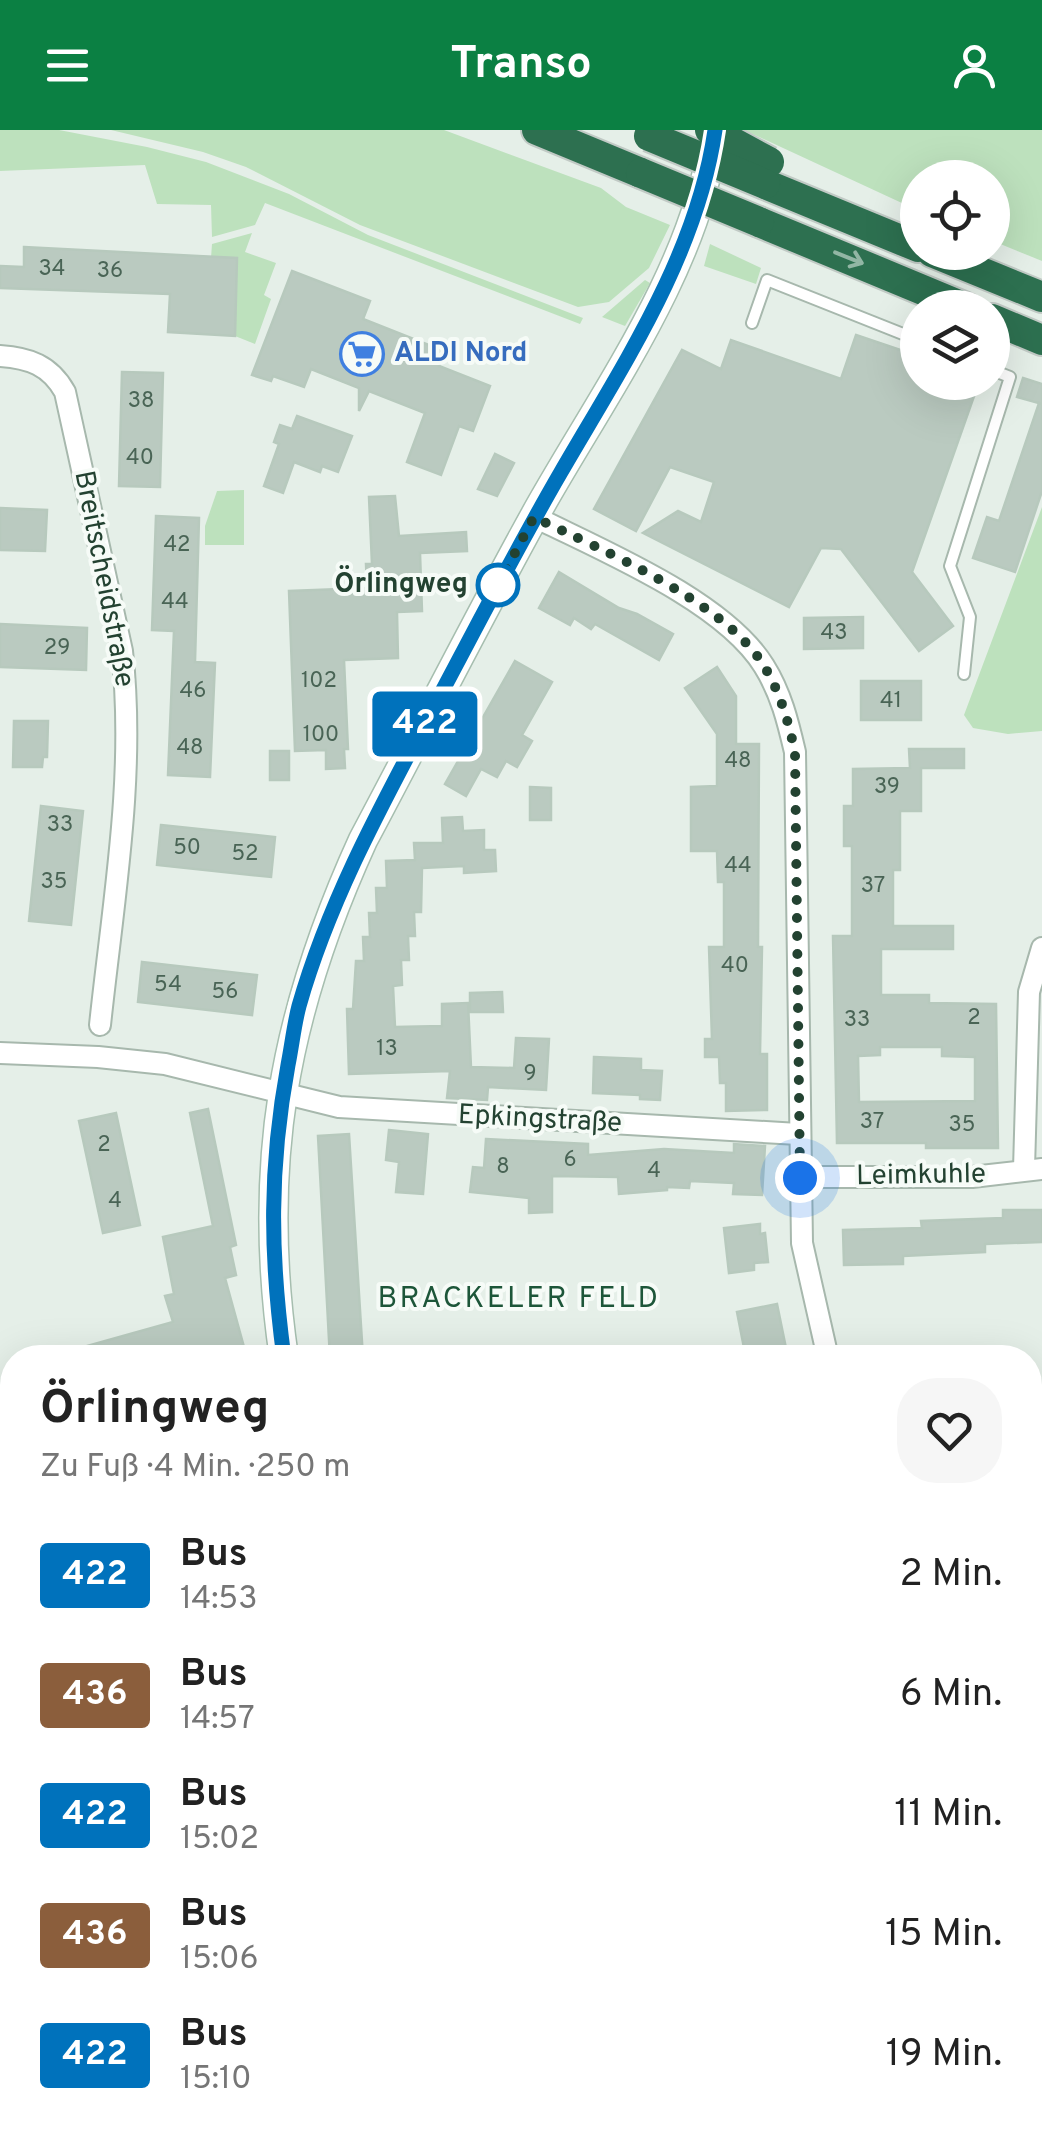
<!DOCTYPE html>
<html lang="de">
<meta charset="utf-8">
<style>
:root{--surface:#fff;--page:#f6f6f6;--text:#222;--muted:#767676;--accent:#0b8043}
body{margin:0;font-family:Overpass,sans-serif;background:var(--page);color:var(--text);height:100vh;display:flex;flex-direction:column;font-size:38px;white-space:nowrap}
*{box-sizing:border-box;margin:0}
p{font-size:32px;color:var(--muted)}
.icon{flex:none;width:55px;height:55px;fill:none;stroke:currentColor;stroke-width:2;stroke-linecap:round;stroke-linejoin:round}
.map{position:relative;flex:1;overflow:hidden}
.drawer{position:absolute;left:0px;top:1215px;width:1042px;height:792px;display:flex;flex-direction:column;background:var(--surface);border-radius:40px 40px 0 0;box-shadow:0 10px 40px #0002}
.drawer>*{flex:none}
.badge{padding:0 20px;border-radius:8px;font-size:35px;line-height:65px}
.buttons{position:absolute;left:900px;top:30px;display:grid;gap:20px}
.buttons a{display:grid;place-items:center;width:110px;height:110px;border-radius:50%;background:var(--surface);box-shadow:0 10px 40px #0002;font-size:50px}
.you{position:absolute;width:50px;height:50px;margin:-25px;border:8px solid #fff;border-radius:50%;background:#1a73e8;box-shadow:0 0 0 15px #1a73e833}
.map>.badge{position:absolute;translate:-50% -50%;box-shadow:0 0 0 5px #fff}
.round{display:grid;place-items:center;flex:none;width:105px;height:105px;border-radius:40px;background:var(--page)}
.summary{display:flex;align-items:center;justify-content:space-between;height:170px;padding:0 40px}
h1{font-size:48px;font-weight:700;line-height:75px}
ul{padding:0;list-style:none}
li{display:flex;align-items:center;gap:30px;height:120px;padding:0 40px}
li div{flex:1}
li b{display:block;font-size:38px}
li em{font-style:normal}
li .badge{min-width:110px;font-weight:700;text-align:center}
header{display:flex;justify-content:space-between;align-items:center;height:130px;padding:0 40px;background:var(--accent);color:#fff;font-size:45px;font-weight:700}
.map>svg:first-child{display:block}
.built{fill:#d3dfd6}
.green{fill:#bde1bd}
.building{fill:#bacac0;stroke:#b7c9bd;stroke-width:2.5;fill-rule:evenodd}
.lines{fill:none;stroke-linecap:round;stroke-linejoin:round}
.lane-casing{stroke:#a7b8ad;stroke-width:14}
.street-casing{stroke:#a7b8ad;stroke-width:24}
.secondary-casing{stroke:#a6beaf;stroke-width:31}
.highway-casing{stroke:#c1cac5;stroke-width:34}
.lane{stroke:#fff;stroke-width:10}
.street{stroke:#fff;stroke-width:20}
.secondary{stroke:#fff;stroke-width:28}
.highway{stroke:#2d7050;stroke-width:30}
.highway-bridge-casing{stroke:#c1cac5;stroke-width:34;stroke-linecap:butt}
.highway-bridge{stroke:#2d7050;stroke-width:30}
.oneway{stroke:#92b6a4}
.line-casing{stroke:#fff;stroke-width:22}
.line{stroke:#0072bc;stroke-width:15}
.walk{stroke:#234231;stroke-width:10;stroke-dasharray:0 18}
.stop-dot{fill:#fff;stroke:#0072bc;stroke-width:5}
.labels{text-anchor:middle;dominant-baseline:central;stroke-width:8;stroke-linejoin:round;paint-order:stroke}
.number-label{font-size:22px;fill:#496455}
.shop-label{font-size:28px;font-weight:bold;fill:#366cbe;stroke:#f6fbf7;text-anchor:start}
.street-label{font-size:28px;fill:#234231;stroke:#f6fbf7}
.stop-label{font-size:28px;font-weight:bold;fill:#234231;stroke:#f6fbf7;text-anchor:end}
.neighbourhood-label{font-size:30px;letter-spacing:2.5px;fill:#1d5639;stroke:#f6fbf7}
</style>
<header><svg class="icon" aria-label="menu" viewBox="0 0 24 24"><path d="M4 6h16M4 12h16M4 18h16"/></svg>Transo<svg class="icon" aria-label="person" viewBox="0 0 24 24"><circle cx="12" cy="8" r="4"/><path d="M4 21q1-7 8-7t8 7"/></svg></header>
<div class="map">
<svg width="1042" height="2006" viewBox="0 0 1042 2006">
<rect width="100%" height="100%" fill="#e5efe8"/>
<polygon class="built" points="1042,1816 1042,2006 905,2006 913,1995 1030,1995 1030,1824"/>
<g class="green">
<polygon points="0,0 59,0 147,17 206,32 289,64 368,105 583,188 580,194 265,73 255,95 212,107 211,75 157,74 145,35 0,41"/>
<polygon points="111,0 444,0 601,58 626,77 670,95 649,138 609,172 578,177 360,95 246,37 203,22"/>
<polygon points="744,0 1042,0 1042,131 993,111 992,48 918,48 917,80"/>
<polygon points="252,103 245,122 276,133 264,165 271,169 255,214 235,206 237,129 211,128 212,114"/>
<polygon points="710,114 761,138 756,154 704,136"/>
<polygon points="645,150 650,153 625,196 602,187"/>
<polygon points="244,360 244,415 205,415 205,396 217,361"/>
<polygon points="1042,377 1042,601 1008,604 973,598 964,585"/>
<polygon points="1042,1816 1042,1858 1030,1863 1030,1824"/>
<polygon points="1042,1877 1042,1930 1030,1934 1030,1882"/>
<polygon points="913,1995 943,1995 947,2006 905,2006"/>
<polygon points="963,1995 1018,1995 1022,2006 967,2006"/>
</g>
<g class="building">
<polygon points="24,117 237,128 235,206 168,202 170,164 0,158 0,136 24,137"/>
<polygon points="292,141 370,171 363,189 444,221 439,236 490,256 473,301 459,296 441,345 407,332 425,283 369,261 359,281 359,258 311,239 304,257 273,246 271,251 252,245"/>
<polygon points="856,205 918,226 918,252 979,252 912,442 953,496 919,521 841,419 821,418 789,477 643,403 678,381 701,392 714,352 670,337 636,401 594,379 682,220 721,239 731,210 841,249"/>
<polygon points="122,242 163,243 160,357 119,356"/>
<polygon points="1023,248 1042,254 1042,274 1017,267"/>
<polygon points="1039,273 1042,274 1042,361 1015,442 973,428 987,387 999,391"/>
<polygon points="297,286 352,306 338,342 322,336 320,342 294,332 283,363 264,356 279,314 274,312 280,295 292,299"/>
<polygon points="495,324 514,333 497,366 478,359"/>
<polygon points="395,366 399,406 466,402 467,421 420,423 422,481 397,482 398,528 344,530 348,619 344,619 345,638 326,639 326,620 295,621 289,461 367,458 366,434 372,434 369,367"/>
<polygon points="0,378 47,380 45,421 0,420"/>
<polygon points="156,386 199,388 195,532 215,533 210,647 168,645 174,501 152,500"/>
<polygon points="559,442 619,478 637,484 673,504 659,530 595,494 591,499 574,488 570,495 539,478"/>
<polygon points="863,487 863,518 804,519 804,488"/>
<polygon points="0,494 87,498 86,540 0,537"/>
<polygon points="515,531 552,552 522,605 532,611 517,637 506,631 497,647 481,639 466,666 445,654"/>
<polygon points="717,537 736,566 736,614 759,614 758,817 762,817 760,924 767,924 767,980 726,981 726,953 720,953 719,927 705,927 705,909 712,909 709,817 724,817 724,752 718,752 717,721 691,721 691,657 717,656 717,604 685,558"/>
<rect x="861" y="551" width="60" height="39"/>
<polygon points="14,591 48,591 47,627 43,627 42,637 13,637"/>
<path d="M909 619H964V638H921V681H900V740H893V796H953V819H881V865H929V873L996 874 998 1018H926V1013H837L833 806H852V716H844V676H853V639L910 638ZM880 917H942V926L975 927V971L859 972 858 926 880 925Z"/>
<rect x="270" y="621" width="19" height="29"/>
<polygon points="530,657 551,658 551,690 530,690"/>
<polygon points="41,676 83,681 71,795 29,791"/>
<polygon points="462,687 463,701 484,700 484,720 495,720 496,741 464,743 464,736 422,738 421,782 414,782 415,806 408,806 409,830 401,830 402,855 393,856 395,897 442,896 442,874 468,873 471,937 514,938 516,908 549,909 546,960 488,957 487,970 447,968 450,941 349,944 347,879 353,879 356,831 364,831 363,807 370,807 369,783 377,783 376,758 387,758 386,731 415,730 414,713 443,713 442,688"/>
<polygon points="161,695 275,707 271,747 157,735"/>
<polygon points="142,832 257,845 252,885 138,872"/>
<polygon points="502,862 503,882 470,882 470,863"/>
<polygon points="594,927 641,929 641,940 662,941 660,970 640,969 640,965 593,963"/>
<polygon points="208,979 236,1115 230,1117 236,1145 225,1148 247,1228 67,1228 66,1222 173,1192 165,1166 174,1164 163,1107 213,1096 190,983"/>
<polygon points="116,983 140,1095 103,1103 79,991"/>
<polygon points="389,1000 428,1004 423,1064 396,1062 399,1032 386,1030"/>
<polygon points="349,1004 363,1228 330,1228 318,1006"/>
<polygon points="486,1009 588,1014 588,1025 664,1019 734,1023 734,1014 765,1016 762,1065 733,1064 734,1053 690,1051 689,1058 667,1057 667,1060 619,1064 618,1047 552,1046 552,1082 529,1083 529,1068 470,1062 473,1037 484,1038"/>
<polygon points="1003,1080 1042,1080 1042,1112 985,1114 985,1122 903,1126 903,1134 844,1135 843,1100 922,1098 921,1091 1003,1088"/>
<polygon points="760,1094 760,1104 765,1103 768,1132 754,1133 754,1140 729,1143 724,1098"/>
<polygon points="777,1174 788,1228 746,1228 737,1182"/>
</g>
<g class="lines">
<g class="lane-casing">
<g id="lane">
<polyline points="752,193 767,150 918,210"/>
<polyline points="964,544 970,487 950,436 1010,247 992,240"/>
<polyline points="196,1995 390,2006"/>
</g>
</g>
<g class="street-casing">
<g id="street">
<path d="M0 226C29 228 50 235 65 262L122 521C136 645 113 772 100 895"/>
<path d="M535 387C603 421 724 471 764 536 781 563 788 592 795 622L802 1113 828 1228"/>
<polyline points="0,923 98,927 165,934 339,977 798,1004"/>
<polyline points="1024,1039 1029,862 1042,818"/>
<polyline points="800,1047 972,1047 1042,1039"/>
<polyline points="0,1581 12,1631"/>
<polyline points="0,1748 12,1742"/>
<polyline points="1030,1805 1042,1798"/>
<polyline points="0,1897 12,1887"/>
<polyline points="193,2006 194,1995"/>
<polyline points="881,2006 891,1995"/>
</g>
</g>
<g class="secondary-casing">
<g id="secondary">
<path d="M284 1228C256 1037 283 885 363 710 420 603 475 494 534 387 597 273 694 143 713 11"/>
<polyline points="681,1995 694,2006"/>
</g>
</g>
<g class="highway-casing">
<g id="highway">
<polyline points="537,0 641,43"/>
<polyline points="765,54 918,117"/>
<polyline points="759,92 966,178"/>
<polyline points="932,122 1042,167"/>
<polyline points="992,189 1042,210"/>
</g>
</g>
<use href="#lane" class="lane"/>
<use href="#street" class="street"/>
<use href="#secondary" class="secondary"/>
<use href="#highway" class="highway"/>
<g class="highway-bridge-casing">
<g id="highway-bridge">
<polyline points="710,0 769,32"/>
<polyline points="649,6 765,54"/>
<polyline points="641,43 759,92"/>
</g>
</g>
<use href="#highway-bridge" class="highway-bridge"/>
</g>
<defs><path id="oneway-shaft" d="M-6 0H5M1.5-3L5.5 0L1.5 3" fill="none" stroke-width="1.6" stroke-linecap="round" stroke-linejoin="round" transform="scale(2.5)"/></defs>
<use class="oneway" href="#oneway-shaft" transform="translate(849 128) rotate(22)"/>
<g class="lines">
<g class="line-casing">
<path id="line" d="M284 1228C270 1124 269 1038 288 935 292 915 294 895 299 876 330 767 386 667 439 567 479 492 518 416 561 342 623 235 697 125 715 0"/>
</g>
<use href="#line" class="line"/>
<path class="walk" d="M498 455 534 387C603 421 724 471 764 536 781 564 788 591 795 622L800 1048"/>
</g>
<defs>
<g id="supermarket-ring" transform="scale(2.25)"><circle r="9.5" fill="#f6fbf7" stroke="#3f7fe0" stroke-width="1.5"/><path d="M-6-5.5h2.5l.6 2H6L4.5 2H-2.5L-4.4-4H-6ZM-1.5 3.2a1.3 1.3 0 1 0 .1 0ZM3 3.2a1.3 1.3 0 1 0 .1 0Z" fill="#3f7fe0"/></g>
</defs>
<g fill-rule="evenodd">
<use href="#supermarket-ring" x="362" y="224"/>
</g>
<circle class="stop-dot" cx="498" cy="455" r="20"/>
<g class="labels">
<g class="number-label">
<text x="52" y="139">34</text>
<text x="110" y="141">36</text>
<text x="141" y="271">38</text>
<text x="140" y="328">40</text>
<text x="177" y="415">42</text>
<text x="175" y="472">44</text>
<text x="834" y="503">43</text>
<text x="57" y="518">29</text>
<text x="319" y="551">102</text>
<text x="193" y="561">46</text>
<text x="891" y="571">41</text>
<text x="321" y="605">100</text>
<text x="190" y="618">48</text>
<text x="738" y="631">48</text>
<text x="887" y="657">39</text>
<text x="60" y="695">33</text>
<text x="187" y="718">50</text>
<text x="245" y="724">52</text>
<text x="738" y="736">44</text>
<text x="54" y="752">35</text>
<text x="873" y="756">37</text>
<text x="735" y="836">40</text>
<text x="168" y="855">54</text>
<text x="225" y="862">56</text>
<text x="974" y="888">2</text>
<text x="857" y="890">33</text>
<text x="387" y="919">13</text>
<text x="530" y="944">9</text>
<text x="872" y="992">37</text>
<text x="962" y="995">35</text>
<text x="104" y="1015">2</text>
<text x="570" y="1030">6</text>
<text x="503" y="1037">8</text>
<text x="654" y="1041">4</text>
<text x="115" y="1071">4</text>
</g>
<g class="shop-label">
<text x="394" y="224">ALDI Nord</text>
</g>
<g class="street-label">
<text transform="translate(103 449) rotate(79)">Breitscheidstraße</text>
<text transform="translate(540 990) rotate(3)">Epkingstraße</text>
<text transform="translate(921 1046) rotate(-1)">Leimkuhle</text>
</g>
<g class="stop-label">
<text x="468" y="455">Örlingweg</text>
</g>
<g class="neighbourhood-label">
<text x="519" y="1169">BRACKELER FELD</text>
</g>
</g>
</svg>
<div class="buttons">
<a><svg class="icon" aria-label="locate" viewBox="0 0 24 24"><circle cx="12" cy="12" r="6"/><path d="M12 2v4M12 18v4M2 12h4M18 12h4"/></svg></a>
<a><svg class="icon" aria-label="layers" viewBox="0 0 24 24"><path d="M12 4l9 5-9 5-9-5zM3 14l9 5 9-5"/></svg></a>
</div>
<div class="you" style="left:800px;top:1048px"></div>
<b class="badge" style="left:425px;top:594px;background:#0072bc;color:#fff">422</b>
<section class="drawer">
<div class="summary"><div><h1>Örlingweg</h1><p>Zu Fuß · 4 Min. · 250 m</p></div><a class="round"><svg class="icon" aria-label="heart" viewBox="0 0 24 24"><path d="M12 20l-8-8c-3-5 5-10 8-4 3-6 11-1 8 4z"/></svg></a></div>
<ul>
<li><span class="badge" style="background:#0072bc;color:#fff">422</span><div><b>Bus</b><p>14:53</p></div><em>2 Min.</em></li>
<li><span class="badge" style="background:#8b5e3c;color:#fff">436</span><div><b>Bus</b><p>14:57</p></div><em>6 Min.</em></li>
<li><span class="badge" style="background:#0072bc;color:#fff">422</span><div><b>Bus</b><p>15:02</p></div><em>11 Min.</em></li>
<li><span class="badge" style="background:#8b5e3c;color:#fff">436</span><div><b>Bus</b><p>15:06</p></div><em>15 Min.</em></li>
<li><span class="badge" style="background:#0072bc;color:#fff">422</span><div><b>Bus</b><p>15:10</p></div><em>19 Min.</em></li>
</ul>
</section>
</div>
